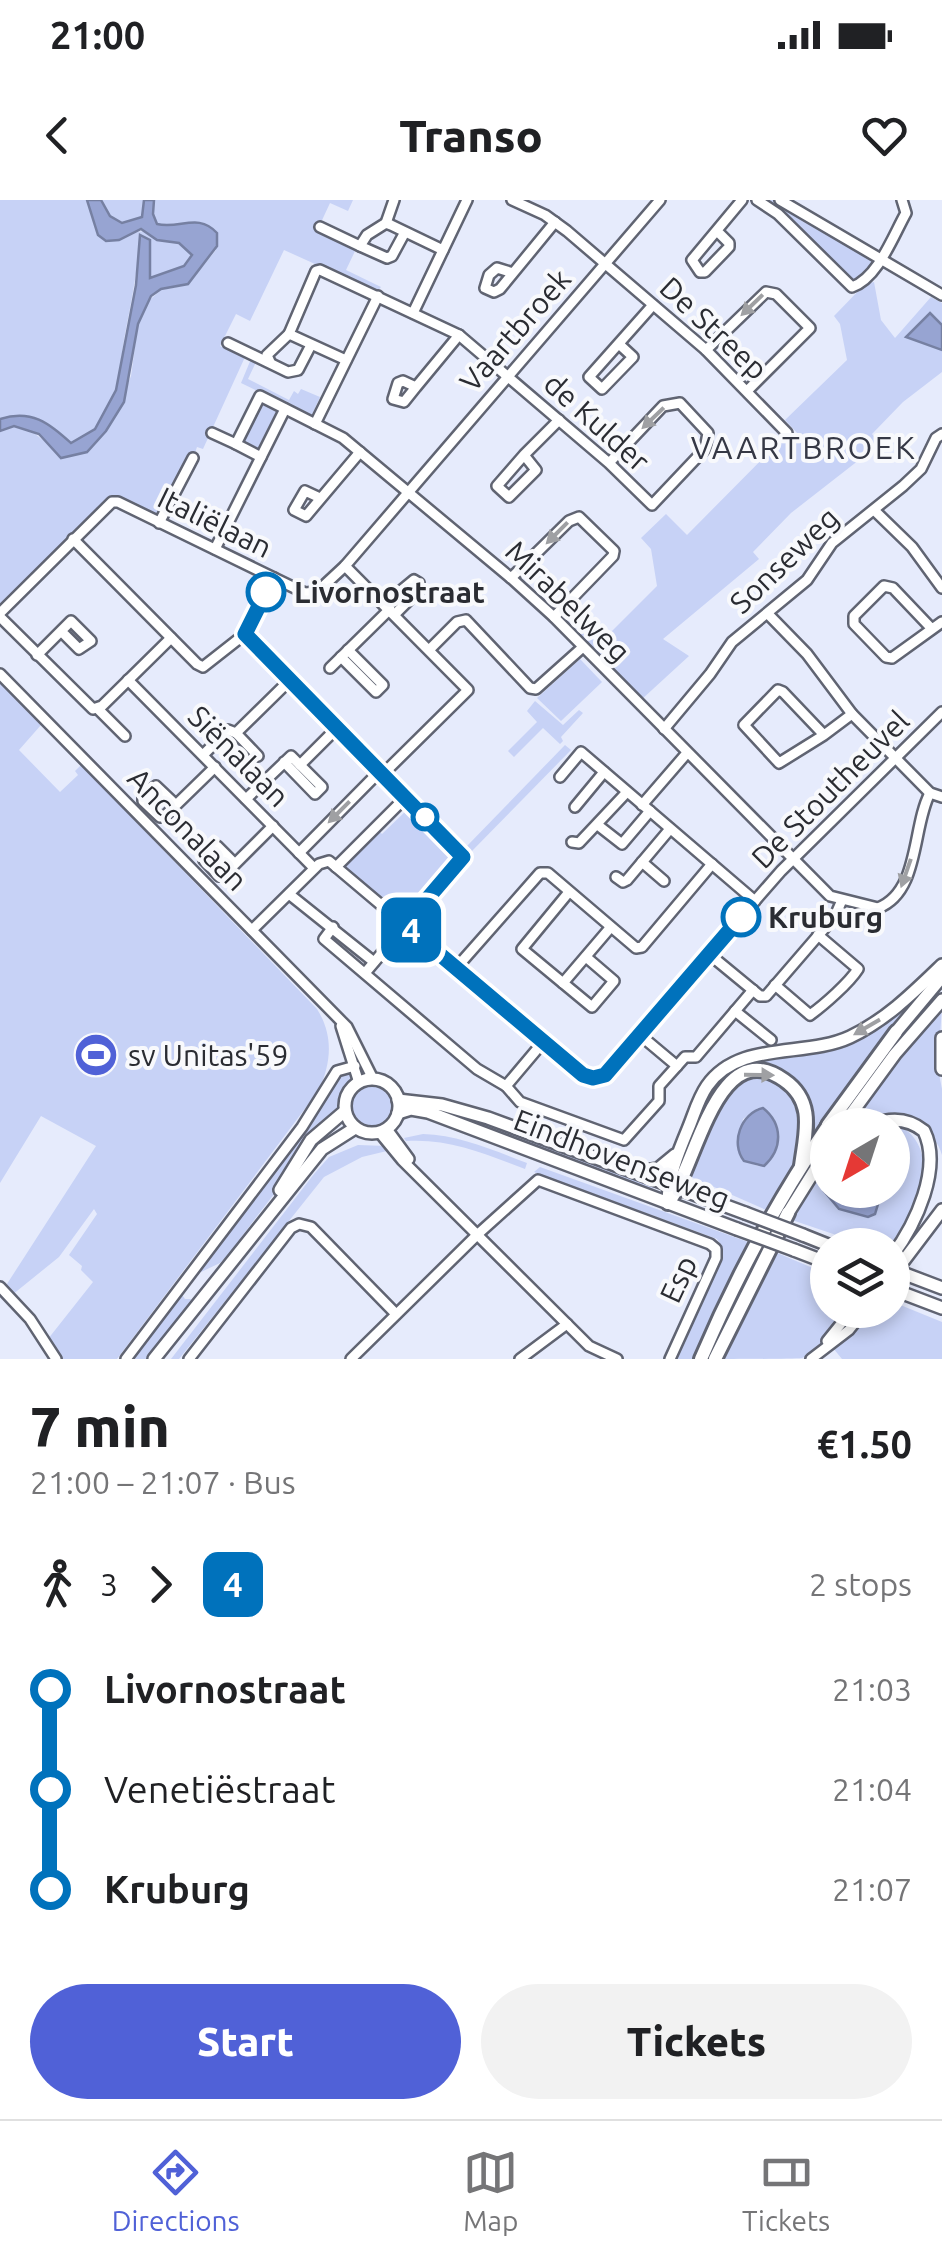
<!DOCTYPE html>
<meta charset="utf-8">
<style>
:root{--surface:#fff;--page:#f2f2f2;--text:#202124;--muted:#757577;--line:#e0e0e0;--accent:#5061d7}
body{margin:0;font-family:Ubuntu,sans-serif;background:var(--page);color:var(--text);height:100vh;display:flex;flex-direction:column;font-size:38px;white-space:nowrap}
*{box-sizing:border-box;margin:0}
p{font-size:32px;color:var(--muted)}
.icon{flex:none;width:55px;height:55px;fill:none;stroke:currentColor;stroke-width:2;stroke-linecap:round;stroke-linejoin:round}
.map{position:relative;height:1159px;overflow:hidden}
.details{display:flex;flex-direction:column;background:var(--surface);flex:1}
.details>*{flex:none}
.badge{padding:0 20px;border-radius:15px;font-size:35px;line-height:65px}
.needle{width:65px;rotate:219deg}
.tools{position:absolute;left:810px;top:908px;display:grid;gap:20px}
.tools a{display:grid;place-items:center;width:100px;height:100px;border-radius:50%;background:var(--surface);box-shadow:0 5px 15px #0003;font-size:50px}
.map>.badge{position:absolute;translate:-50% -50%;box-shadow:0 0 0 5px #fff}
.legs{display:flex;align-items:center;gap:15px;height:110px;padding:0 30px;font-size:32px}
.legs p{margin-inline-start:auto}
.head{display:flex;align-items:center;justify-content:space-between;height:170px;padding:0 30px}
h1{font-size:55px;font-weight:800;line-height:75px}
.button{display:flex;gap:20px;margin-top:auto;padding:20px 30px}
.button a{flex:1;height:115px;border-radius:60px;background:var(--accent);color:#fff;font-size:40px;font-weight:800;line-height:115px;text-align:center}
.button a+a{background:var(--page);color:var(--text)}
ul{padding:0 30px;list-style:none}
li{display:flex;align-items:center;gap:35px;height:100px;font-size:38px}
li i{display:grid;place-items:center;width:15px;height:100%;margin:0 12px;background:currentColor}
li i::after{content:'';width:25px;height:25px;margin:-12px;border:8px solid;border-radius:50%;background:var(--surface)}
li p{margin-inline-start:auto}
li:first-child i{background:linear-gradient(#0000 50%,currentColor 0)}
li:last-child i{background:linear-gradient(currentColor 50%,#0000 0)}
.status{display:flex;justify-content:space-between;align-items:center;height:70px;padding:0 50px;background:var(--surface);direction:ltr}
.status svg{height:28px;fill:currentColor}
header{display:flex;justify-content:space-between;align-items:center;height:130px;padding:0 30px;background:var(--surface);font-size:45px;font-weight:800}
.dock{display:flex;justify-content:space-around;align-items:center;height:140px;border-top:2px solid var(--line);background:var(--surface);font-size:28px;color:var(--muted)}
.dock a{display:grid;justify-items:center;gap:5px}
.dock .active{color:var(--accent)}
.map>svg:first-child{display:block}
.green{fill:#c7d2f6;fill-rule:evenodd}
.water{fill:#97a4d2;stroke:#7680a2;stroke-width:2.5}
.lines{fill:none;stroke-linecap:round;stroke-linejoin:round}
.minor-casing{stroke:#606472;stroke-width:14}
.major-casing{stroke:#606472;stroke-width:16}
.highway-casing{stroke:#606472;stroke-width:18}
.minor{stroke:#fff;stroke-width:9}
.major{stroke:#fff;stroke-width:11}
.highway{stroke:#fff;stroke-width:12}
.major-bridge-casing{stroke:#606472;stroke-width:16;stroke-linecap:butt}
.major-bridge{stroke:#fff;stroke-width:11}
.oneway{fill:#9fa0a3}
.line-1-casing{stroke:#fff;stroke-width:22}
.line-1{stroke:#0072bc;stroke-width:15}
.stop-1-dot{fill:#fff;stroke:#0072bc;stroke-width:5}
.labels{text-anchor:middle;dominant-baseline:central;stroke-width:8;stroke-linejoin:round;paint-order:stroke}
.street-label{font-size:30px;fill:#2a2c32;stroke:#f8f9fc}
.stop-label{font-size:30px;font-weight:bold;fill:#2a2c32;stroke:#f8f9fc;text-anchor:start}
.poi-label{font-size:30px;fill:#2a2c32;stroke:#f8f9fc;text-anchor:start}
.neighbourhood-label{font-size:32px;letter-spacing:2.5px;fill:#353845;stroke:#f8f9fc}
</style>
<div class="status"><b>21:00</b><svg viewBox="0 0 49 12"><path d="M0 12V9h3v3zM5 12V6h3v6zM10 12V3h3v9zM15 12V0h3v12zM26 1h20v11H26zM47 4h2v5h-2z"/></svg></div>
<header><svg class="icon" aria-label="back" viewBox="0 0 24 24"><path d="M15 5l-7 7 7 7"/></svg>Transo<svg class="icon" aria-label="heart" viewBox="0 0 24 24"><path d="M12 20l-8-8c-3-5 5-10 8-4 3-6 11-1 8 4z"/></svg></header>
<div class="map">
<svg width="942" height="1159" viewBox="0 0 942 1159">
<rect width="100%" height="100%" fill="#e6ebfc"/>
<g class="green">
<path d="M0 0H87L93 20 134 32 147 31 163 41 179 43 192 55 184 66 150 78V40L140 36C138 68 132 98 126 129 118 168 119 230 71 243 50 224 29 210 0 219Z"/>
<polygon points="101,0 144,0 142,17 122,23 110,16"/>
<path d="M154 0H353L348 11 330 3 317 31 356 49 346 70 381 87 377 92 284 50 250 121 236 114 220 146 245 157 203 249 197 247 194 256 189 255 161 315 111 297 0 404V231C26 217 34 237 53 246 62 250 77 250 87 252L112 223 131 176 138 124 146 103 161 90 182 86 194 77 216 50 217 33C199 13 178 30 157 24L153 14Z"/>
<polygon points="764,0 773,0 871,58 872,66 854,83"/>
<polygon points="874,82 881,120 895,138 931,97 942,103 942,125 930,114 908,138 942,150 942,172 903,202 872,234 880,244 866,259 859,260 791,313 753,352 759,359 663,439 689,456 641,500 579,435 594,420 599,444 657,386 651,349 641,338 666,314 687,335 785,236 795,237 798,234 785,220 847,160 840,124 834,116 865,84"/>
<polygon points="251,159 256,162 248,179 289,200 294,191 298,194 301,189 320,197 311,217 241,183"/>
<polygon points="262,201 279,208 258,252 241,242"/>
<polygon points="580,459 602,482 561,521 537,498"/>
<path d="M0 483 41 525 19 550 60 592 78 575 75 571 81 565 317 809C334 836 331 863 319 890L117 1159H60L48 1139 93 1082 81 1070 82 1066 69 1055 97 1014 94 1009 59 1057 12 1095 5 1087 96 946 41 916 0 983Z"/>
<polygon points="535,501 563,525 579,510 583,513 561,537 563,541 560,544 543,528 514,557 508,551 537,522 527,511"/>
<polygon points="565,545 571,550 471,652 467,646"/>
<polygon points="408,609 454,656 404,720 342,666 378,630 382,634"/>
<polygon points="942,771 807,949 809,916 782,875 734,875 683,972 677,969 705,896 736,864 835,845"/>
<path d="M942 806 938 869 942 889V955C935 928 907 919 881 920 871 920 860 925 849 925L878 883Z"/>
<path d="M352 870 355 880C346 891 345 904 337 914 301 961 263 1006 229 1054L220 1063 201 1072V1065L300 935 341 874Z"/>
<path d="M756 874 788 886 804 916 796 959 766 1010 689 976 727 888ZM758 908C782 915 780 935 774 955L758 966 744 961 738 947 743 919Z"/>
<circle cx="372" cy="907" r="22"/>
<polygon points="416,902 455,911 656,982 652,992"/>
<path d="M891 922C942 940 926 1005 894 1045L842 1037 792 1020 827 965 824 988 839 1009 868 1017 875 1014C883 990 905 985 909 962L902 961 893 951Z"/>
<path d="M423 934C459 935 493 950 527 963L525 969C486 954 448 938 406 941L404 938Z"/>
<polygon points="358,945 387,946 391,950 362,957 324,977 179,1159 171,1159 314,974 329,957"/>
<polygon points="540,967 748,1042 693,1159 675,1159 722,1057 722,1047 717,1039 534,972"/>
<path d="M775 1052 827 1074 828 1110H844C838 1126 820 1151 802 1158 792 1159 736 1159 721 1159Z"/>
<polygon points="180,1092 185,1099 191,1099 189,1110 148,1159 130,1159"/>
<polygon points="893,1102 942,1122 942,1159 842,1159 833,1148 865,1121 872,1110 892,1110"/>
</g>
<g class="water">
<path d="M87 0H101L110 16 122 23 142 17 144 0H154L153 14 157 24C179 30 198 12 217 33V46L188 84 161 89 151 96 138 124 124 202 106 231 87 252 61 258 39 234 14 226 0 231V219C32 209 48 223 71 243L95 229 116 190 136 85 140 35 150 40V78L184 66 192 55 179 43 157 40 141 29 119 40 106 41 98 35Z"/>
<polygon points="930,113 942,125 942,150 906,137"/>
<path d="M763 908C783 924 783 949 764 966L744 961C730 943 741 913 763 908Z"/>
<polygon points="827,983 828,990 847,990 858,999 871,990 889,990 879,1001 875,1014 868,1017 839,1009 824,991"/>
</g>
<g class="lines">
<g class="minor-casing">
<g id="minor">
<polyline points="512,0 545,15 567,31 706,150 787,233"/>
<path d="M757 0 778 14 852 87C878 78 893 36 906 13L902 0"/>
<polyline points="780,0 942,95"/>
<polyline points="386,23 394,0"/>
<polyline points="320,27 360,46"/>
<polyline points="405,32 392,56 387,58 360,46 367,35 386,23 391,25 443,50"/>
<polyline points="718,32 729,43 729,47 705,72 700,72 692,60 742,0"/>
<polyline points="513,73 497,68 489,75 485,88 494,92 500,89 555,22"/>
<polyline points="413,113 467,0"/>
<polyline points="228,143 288,172 298,170 311,145"/>
<polyline points="620,145 633,157 602,189 589,177 653,105"/>
<polyline points="706,150 766,92 776,94 810,128 747,191"/>
<polyline points="346,160 289,134 316,71 320,70 459,135 609,263 652,305 705,249 708,233 680,203 663,206 609,263"/>
<polyline points="270,162 267,155 289,134"/>
<polyline points="416,187 404,202 393,199 398,183 403,181 416,187 459,135"/>
<polyline points="315,224 378,96"/>
<polyline points="212,233 236,244"/>
<polyline points="524,255 497,286 509,297 536,270 524,255 559,220"/>
<path d="M261 257 236 244 260 196 343 238 511 378 554 417 830 696 878 708C920 692 912 627 930 593"/>
<polyline points="320,298 305,291 294,310 306,316 360,252"/>
<polyline points="875,311 912,347 942,388"/>
<polyline points="159,323 193,258"/>
<polyline points="73,339 197,464 203,467 245,434 274,378"/>
<polyline points="215,349 285,209"/>
<polyline points="345,366 468,490 383,574"/>
<polyline points="511,378 569,321 579,317 614,351 613,356 554,417"/>
<polyline points="385,404 414,380 419,383 419,390 395,414"/>
<polyline points="0,413 112,302 118,302 305,393 317,392 345,366 660,0"/>
<polyline points="768,414 807,454 852,514 930,593 942,597"/>
<polyline points="0,417 93,509 102,506 171,438"/>
<polyline points="932,429 893,388 884,386 854,416 854,424 886,457 892,458 942,422"/>
<polyline points="245,434 463,657 365,773"/>
<polyline points="430,449 457,422 466,420 530,488 536,489 583,447"/>
<polyline points="37,455 71,421 91,441 79,449 61,431"/>
<polyline points="341,457 376,492 383,485 348,450"/>
<polyline points="330,468 390,409"/>
<polyline points="0,474 347,827 373,879"/>
<polyline points="128,480 314,668"/>
<polyline points="98,509 125,536"/>
<polyline points="664,529 710,474 732,442 807,380 832,343 903,286 921,269 936,238 942,234"/>
<polyline points="236,533 258,556"/>
<polyline points="824,535 779,563 744,525 778,490 783,492 824,535 852,514"/>
<polyline points="203,555 228,530 236,533 290,480"/>
<polyline points="300,565 337,528"/>
<polyline points="560,577 581,552 755,701"/>
<polyline points="246,599 291,556 322,587 315,594 284,562"/>
<polyline points="176,605 164,617 160,617 143,601 143,596 156,586 176,605 215,567"/>
<polyline points="642,605 687,553"/>
<polyline points="575,607 604,572"/>
<polyline points="599,626 622,644 650,611"/>
<polyline points="572,642 579,643 627,592"/>
<polyline points="299,653 380,571"/>
<polyline points="642,662 664,681"/>
<polyline points="235,664 225,675 219,676 204,660 203,656 213,645 217,646 235,664 273,626"/>
<polyline points="336,667 406,597"/>
<polyline points="616,677 623,682 627,680 670,629"/>
<polyline points="569,692 522,749 592,807 614,781 586,757"/>
<polyline points="289,694 374,762"/>
<polyline points="333,727 324,739 477,869 506,886"/>
<polyline points="252,730 319,664 329,661 579,872 590,878 600,878 781,671 942,512"/>
<polyline points="709,754 760,796 766,796 835,716 842,700"/>
<polyline points="457,767 540,673 548,673 636,748 642,747 712,664"/>
<polyline points="563,783 610,728"/>
<path d="M775 785 810 815C824 805 849 783 858 769L818 735"/>
<polyline points="735,811 771,840"/>
<polyline points="341,826 359,883"/>
<polyline points="640,835 677,866"/>
<polyline points="544,841 506,886 520,902 624,940 659,901 659,886 685,857 696,857 753,790"/>
<polyline points="387,929 409,959"/>
<polyline points="379,932 402,960 589,1146 617,1159"/>
<polyline points="0,1087 30,1119 56,1159"/>
<polyline points="827,1141 852,1110"/>
<polyline points="126,1159 302,927 337,871 355,866"/>
<polyline points="189,1159 291,1028 299,1024 311,1027 396,1114"/>
<polyline points="351,1159 478,1034 538,980 710,1044 716,1049 716,1058 670,1159"/>
<polyline points="520,1159 567,1124"/>
<polyline points="811,1159 849,1130 865,1110"/>
</g>
</g>
<g class="major-casing">
<g id="major">
<polyline points="896,832 942,777"/>
<polyline points="942,838 942,869"/>
<circle cx="372" cy="906" r="27"/>
<polyline points="398,900 442,905 488,918 745,1013"/>
<polyline points="398,913 411,909 428,912 737,1029"/>
<polyline points="843,925 895,854 942,800"/>
<path d="M872 925C890 918 908 918 924 931 942 968 916 1024 892 1056"/>
<polyline points="639,972 658,969 675,955"/>
<polyline points="280,990 311,940 345,911"/>
<path d="M668 1003C668 977 678 953 688 929 694 915 698 899 707 886 739 840 805 858 850 837 886 820 914 792 942 765"/>
<polyline points="788,1013 828,949"/>
<polyline points="803,1035 828,1045"/>
<polyline points="794,1050 828,1063"/>
<polyline points="892,1069 942,1088"/>
<polyline points="892,1076 942,1010"/>
<polyline points="892,1089 942,1108"/>
<polyline points="154,1159 322,949 355,928"/>
</g>
</g>
<g class="highway-casing">
<g id="highway">
<polyline points="828,925 896,832"/>
<path d="M668 1003C696 969 716 832 784 880 816 902 805 934 801 966"/>
<path d="M701 1159C736 1077 778 999 828 926"/>
<polyline points="715,1159 788,1013"/>
</g>
</g>
<use href="#minor" class="minor"/>
<use href="#major" class="major"/>
<use href="#highway" class="highway"/>
<g class="major-bridge-casing">
<g id="major-bridge">
<polyline points="745,1013 803,1035"/>
<polyline points="737,1029 794,1050"/>
</g>
</g>
<use href="#major-bridge" class="major-bridge"/>
</g>
<defs><path id="oneway-solid" d="M-6-.8H1V-3.2L6.5 0L1 3.2V.8H-6Z" transform="scale(2.5)"/></defs>
<g class="oneway">
<use href="#oneway-solid" transform="translate(752 105) rotate(136)"/>
<use href="#oneway-solid" transform="translate(653 218) rotate(136)"/>
<use href="#oneway-solid" transform="translate(557 333) rotate(135)"/>
<use href="#oneway-solid" transform="translate(339 612) rotate(135)"/>
<use href="#oneway-solid" transform="translate(906 673) rotate(109)"/>
<use href="#oneway-solid" transform="translate(867 827) rotate(150)"/>
<use href="#oneway-solid" transform="translate(759 875) rotate(1)"/>
</g>
<g class="lines">
<g class="line-1-casing">
<polyline id="line-1" points="266,392 245,434 463,657 405,725 583,875 593,878 605,875 741,717"/>
</g>
<use href="#line-1" class="line-1"/>
</g>
<defs>
<g id="stadium-disc" transform="scale(2.25)"><circle r="9.5" fill="#5061d7" stroke="#f8f9fc"/><path d="M0-5a6.5 5 0 1 0 0 10a6.5 5 0 1 0 0-10ZM-3.5-1.8h7v3.6h-7Z" fill="#fff"/></g>
</defs>
<g fill-rule="evenodd">
<use href="#stadium-disc" x="96" y="855"/>
</g>
<g class="stop-1-dot">
<circle cx="266" cy="392" r="18"/>
<circle cx="425" cy="617" r="12"/>
<circle cx="741" cy="717" r="18"/>
</g>
<g class="labels">
<g class="street-label">
<text transform="translate(714 128) rotate(43)">De Streep</text>
<text transform="translate(515 130) rotate(-49)">Vaartbroek</text>
<text transform="translate(597 222) rotate(42)">de Kulder</text>
<text transform="translate(215 322) rotate(26)">Italiëlaan</text>
<text transform="translate(784 360) rotate(-44)">Sonseweg</text>
<text transform="translate(568 401) rotate(44)">Mirabelweg</text>
<text transform="translate(239 556) rotate(45)">Siënalaan</text>
<text transform="translate(830 589) rotate(-45)">De Stoutheuvel</text>
<text transform="translate(188 629) rotate(46)">Anconalaan</text>
<text transform="translate(622 959) rotate(21)">Eindhovenseweg</text>
<text transform="translate(678 1079) rotate(-65)">Esp</text>
</g>
<g class="stop-label">
<text x="294" y="392">Livornostraat</text>
<text x="768" y="717">Kruburg</text>
</g>
<g class="poi-label">
<text x="128" y="855">sv Unitas'59</text>
</g>
<g class="neighbourhood-label">
<text x="804" y="247">VAARTBROEK</text>
</g>
</g>
</svg>
<div class="tools">
<a><svg class="needle" viewBox="-14 -14 28 28"><path d="M0-13l5 13h-10z" fill="#e53935"/><path d="M0 13l5-13h-10z" fill="#757577"/></svg></a>
<a><svg class="icon" aria-label="layers" viewBox="0 0 24 24"><path d="M12 4l9 5-9 5-9-5zM3 14l9 5 9-5"/></svg></a>
</div>
<b class="badge" style="left:411px;top:730px;background:#0072bc;color:#fff">4</b>
</div>
<section class="details">
<div class="head"><div><h1>7 min</h1><p>21:00 – 21:07 · Bus</p></div><b>€1.50</b></div>
<div class="legs"><svg class="icon" aria-label="walk" viewBox="0 0 24 24"><circle cx="13" cy="4" r="2"/><path d="M13 8l-2 6 4 7M11 14l-3 7M7 12l3-4h3l4 4"/></svg>3<svg class="icon" aria-label="forward" viewBox="0 0 24 24"><path d="M9 5l7 7-7 7"/></svg><b class="badge" style="background:#0072bc;color:#fff">4</b><p>2 stops</p></div>
<ul>
<li><i style="color:#0072bc"></i><b>Livornostraat</b><p>21:03</p></li>
<li><i style="color:#0072bc"></i><span>Venetiëstraat</span><p>21:04</p></li>
<li><i style="color:#0072bc"></i><b>Kruburg</b><p>21:07</p></li>
</ul>
<div class="button"><a>Start</a><a>Tickets</a></div>
</section>
<nav class="dock">
<a class="active"><svg class="icon" aria-label="directions" viewBox="0 0 24 24"><path d="M12 3l9 9-9 9-9-9zM9 14v-3h6M13 9l2 2-2 2"/></svg>Directions</a>
<a><svg class="icon" aria-label="map" viewBox="0 0 24 24"><path d="M3 6l6-2 6 2 6-2v14l-6 2-6-2-6 2zM9 4v14M15 6v14"/></svg>Map</a>
<a><svg class="icon" aria-label="tickets" viewBox="0 0 24 24"><path d="M3 7h18v10H3zM15 7v10"/></svg>Tickets</a>
</nav>
